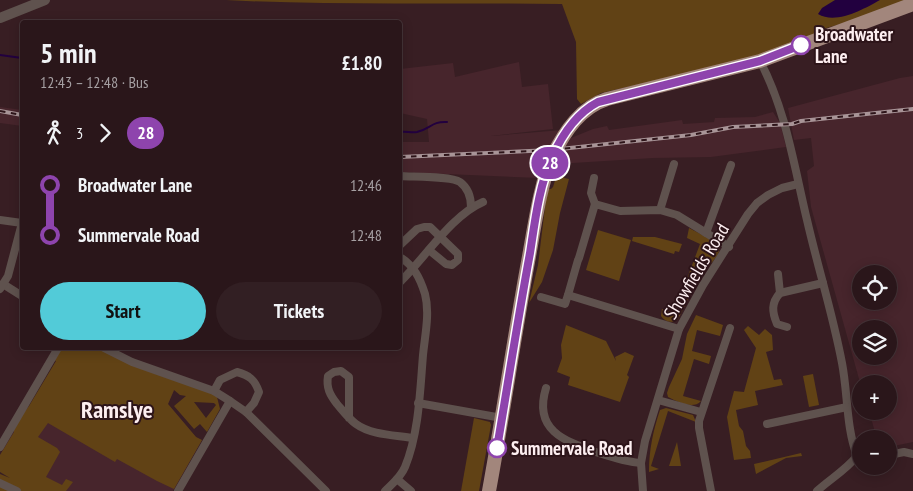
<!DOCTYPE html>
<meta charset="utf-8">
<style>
:root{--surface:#2a161a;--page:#321f23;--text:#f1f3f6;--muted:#a59fa2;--line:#463539;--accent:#52cbd8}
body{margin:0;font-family:"PT Sans Narrow",sans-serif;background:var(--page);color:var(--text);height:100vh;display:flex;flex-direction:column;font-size:19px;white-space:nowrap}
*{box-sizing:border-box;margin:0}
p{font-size:16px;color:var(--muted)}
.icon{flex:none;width:28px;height:28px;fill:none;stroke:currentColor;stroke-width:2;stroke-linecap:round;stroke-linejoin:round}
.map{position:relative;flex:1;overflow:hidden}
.panel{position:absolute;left:20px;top:20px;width:382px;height:330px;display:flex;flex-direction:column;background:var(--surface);border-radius:5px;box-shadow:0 2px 12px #0003,0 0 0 1px var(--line)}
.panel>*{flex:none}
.badge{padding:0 10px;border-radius:16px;font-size:18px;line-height:32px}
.fabs{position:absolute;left:852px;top:265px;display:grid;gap:10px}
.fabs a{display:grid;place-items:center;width:45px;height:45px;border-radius:50%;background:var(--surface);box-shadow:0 2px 12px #0003,0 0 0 1px var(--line);font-size:25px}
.map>.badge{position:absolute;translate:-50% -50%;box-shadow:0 0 0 2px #fff}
.legs{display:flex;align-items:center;gap:8px;height:55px;padding:0 20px;font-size:16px}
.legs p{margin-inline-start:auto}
.head{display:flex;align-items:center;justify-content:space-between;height:85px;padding:0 20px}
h1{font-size:28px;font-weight:700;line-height:38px}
.cta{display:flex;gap:10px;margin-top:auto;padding:10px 20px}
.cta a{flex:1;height:58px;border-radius:30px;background:var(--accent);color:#111;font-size:20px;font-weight:700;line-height:58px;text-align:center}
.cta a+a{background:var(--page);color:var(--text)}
ul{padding:0 20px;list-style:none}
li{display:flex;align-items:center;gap:18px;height:50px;font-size:19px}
li i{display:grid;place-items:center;width:8px;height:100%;margin:0 6px;background:currentColor}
li i::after{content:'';width:12px;height:12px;margin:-6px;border:4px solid;border-radius:50%;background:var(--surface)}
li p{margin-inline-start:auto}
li:first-child i{background:linear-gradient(#0000 50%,currentColor 0)}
li:last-child i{background:linear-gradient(currentColor 50%,#0000 0)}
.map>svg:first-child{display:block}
.built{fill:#47252c;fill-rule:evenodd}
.green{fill:#614215;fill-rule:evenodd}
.water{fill:#22003f}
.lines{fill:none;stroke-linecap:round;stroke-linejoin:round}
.stream{stroke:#22003f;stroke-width:2}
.minor{stroke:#5f524e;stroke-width:8}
.tertiary{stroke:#5f524e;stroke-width:10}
.trunk{stroke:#a2867c;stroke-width:14}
.rail-casing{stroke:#a89497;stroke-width:4}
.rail{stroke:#2d1419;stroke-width:2;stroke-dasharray:5.5;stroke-linecap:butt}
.line-1-casing{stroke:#fff;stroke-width:11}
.line-1{stroke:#8e44ad;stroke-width:8}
.stop-1-dot{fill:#fff;stroke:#8e44ad;stroke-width:2.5}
.labels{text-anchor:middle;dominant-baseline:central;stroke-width:4;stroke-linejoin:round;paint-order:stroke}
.stop-label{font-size:19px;font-weight:bold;fill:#fdeef0;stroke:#2d1419;text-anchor:start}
.street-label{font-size:19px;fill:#fdeef0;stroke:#2d1419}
.district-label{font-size:24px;font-weight:bold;fill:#fdeef0;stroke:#2d1419}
</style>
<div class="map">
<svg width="913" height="491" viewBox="0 0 913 491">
<rect width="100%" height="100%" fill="#381e23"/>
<g class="built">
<polygon points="519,62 522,87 548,84 553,129 491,136 562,130 551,150 546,153 539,178 400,172 400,142 429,142 427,119 400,113 400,69 453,63 455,77"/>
<path d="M913 76V442L889 447V439H877L869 411H889V384H861V386L811 207 807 171 814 166 811 138 794 140 788 108 900 78ZM861 274H889V301H861ZM861 329H889V356H861Z"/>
<polygon points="0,107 22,110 22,126 0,123"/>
<polygon points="773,112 780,123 786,147 711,157 653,158 557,164 566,145 571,138 593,129 607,126 609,130 682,120 683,124 714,122 715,118 755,117"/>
<polygon points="177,384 168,404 196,437 202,440 173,491 38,491 0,471 0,455 29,406"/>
</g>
<g class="green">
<path d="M226 0H912L872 15 823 29 807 39 745 60 601 93 581 104 577 99 576 42 562 4C450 2 338 6 226 0Z"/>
<polygon points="559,168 566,168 564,178 569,179 560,213 553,250 542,282 529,303 538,265 546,199 549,189 551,189 553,187"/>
<path d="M689 228C696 232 717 241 719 248 721 255 708 266 704 271 693 285 687 303 678 319 672 324 665 322 661 316L662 309 674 313 700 244 687 238Z"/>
<polygon points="598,230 631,240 619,281 586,270"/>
<polygon points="633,237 655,237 682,244 679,252 675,251 674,254 632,241"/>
<path d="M696 315 723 325 720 336 697 330 692 351 711 356 709 364 694 359 683 396 701 401C693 410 678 402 668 397L667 393 669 387 682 359 687 334Z"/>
<polygon points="566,325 606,341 616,361 615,357 625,352 634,356 627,375 629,377 620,402 568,385 570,377 557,372 562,358 561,345"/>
<polygon points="748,326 759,335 765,329 772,335 773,350 766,352 774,380 781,379 783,385 755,391 758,405 736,410 739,426 743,431 746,446 750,451 751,458 734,460 727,417 734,391 744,392 756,348 744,330"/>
<path d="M59 348H102L216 393 220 409 207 432 200 424 194 429 174 406 186 396 180 395 174 390 168 404 196 437 202 440 174 489 157 481 117 459 115 462 48 423 38 437 57 448 60 452 46 477 62 485 66 479 73 482 66 491H0V474L10 478 0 472V455L14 432 12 427 29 406 56 361 52 359ZM194 402 214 403 216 405 206 418Z"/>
<polygon points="813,374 819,405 809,407 803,376"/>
<path d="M666 408 693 415 696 422 668 411 651 466 659 469 649 472C649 450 653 431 660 410Z"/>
<polygon points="474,418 490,422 491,425 479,491 461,491"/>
<polygon points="677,442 681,466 669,466"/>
<polygon points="801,453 802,456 786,458 756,474 754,464"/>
</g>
<path class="water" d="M835 0H880C864 9 836 25 818 14L822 8Z"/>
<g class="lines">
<g class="stream">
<polyline points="0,55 22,58"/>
<path d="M400 132C406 131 411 133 417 132 430 129 432 121 447 122"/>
</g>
<g class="minor">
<path d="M760 61C786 110 794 166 807 220 818 268 833 315 842 363 848 394 846 427 857 456"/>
<path d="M400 176C413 177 451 176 460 182 468 188 471 198 471 207"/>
<polyline points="594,178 591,193 595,204"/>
<polyline points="660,210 674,164"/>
<polyline points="0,220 22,223"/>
<polyline points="706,233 731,165"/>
<polyline points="400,245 417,229 424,227 430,227 458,254 458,260 452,265 446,264 429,250"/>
<polyline points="579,258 595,204 620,211 660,210 677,215 729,247"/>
<polyline points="578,260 568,295 679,329"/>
<polyline points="778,274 780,293"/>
<path d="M400 282C424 259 452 215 483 202"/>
<polyline points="3,284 22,296"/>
<polyline points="0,289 8,276 22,223"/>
<polyline points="541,297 565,304 568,295"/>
<path d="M787 327 777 324C772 312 771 303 780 293L823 283"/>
<polyline points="104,348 132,362 214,391 230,401 246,412 326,491"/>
<path d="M546 388C533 430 564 441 596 452 611 457 625 462 641 463"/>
<path d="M214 391 220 380 237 372C249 375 255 380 259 392L254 403 246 412"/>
<polyline points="658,400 701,412"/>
<polyline points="418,403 502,418"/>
<path d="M349 418V377L341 371 334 372 328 376C326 388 330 395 337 404 343 411 349 419 356 424 371 435 395 435 413 438"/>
<polyline points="767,424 847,407"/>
<polyline points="0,447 58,348"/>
<polyline points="889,455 904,452 913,454"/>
<polyline points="397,479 411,491"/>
<polyline points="0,483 17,491"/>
<polyline points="178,491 230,401"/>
<path d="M385 491C392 484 401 477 405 467 419 433 420 391 423 355 425 335 430 313 425 294 420 278 414 266 400 257"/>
<polyline points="643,491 641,463 645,441 679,329 703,285 748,214 757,203 768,195 782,188 798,184"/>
<polyline points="711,491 699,428 699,421 730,328"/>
<path d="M817 491C830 479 846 470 857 456"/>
</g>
<polyline class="tertiary" points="0,18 45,0"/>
<path class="trunk" d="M489 491C503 415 514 338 528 262 534 230 540 183 553 155 565 131 581 107 607 99L760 61 913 4"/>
<g class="rail-casing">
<g id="rail">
<polyline points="0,111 22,115"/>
<polyline points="400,157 551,150 691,135 733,127 792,124 801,121 913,109"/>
</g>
</g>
<use href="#rail" class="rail"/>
</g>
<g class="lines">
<g class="line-1-casing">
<path id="line-1" d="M497 448C508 383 518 318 530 253 535 221 539 186 552 157 562 135 577 113 598 102L760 61 801 45"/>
</g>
<use href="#line-1" class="line-1"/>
</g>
<g class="stop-1-dot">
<circle cx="801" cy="45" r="9"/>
<circle cx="497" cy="448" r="9"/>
</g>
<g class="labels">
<g class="stop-label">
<text x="815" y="34">Broadwater<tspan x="815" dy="22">Lane</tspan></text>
<text x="511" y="448">Summervale Road</text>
</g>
<g class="street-label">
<text transform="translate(696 271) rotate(-59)">Showfields Road</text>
</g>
<g class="district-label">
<text x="117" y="409">Ramslye</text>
</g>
</g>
</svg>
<div class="fabs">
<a><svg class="icon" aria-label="locate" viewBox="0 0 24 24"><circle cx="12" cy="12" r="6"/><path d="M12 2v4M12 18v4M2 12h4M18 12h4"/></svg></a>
<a><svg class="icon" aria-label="layers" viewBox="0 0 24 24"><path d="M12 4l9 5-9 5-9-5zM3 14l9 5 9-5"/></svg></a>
<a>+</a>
<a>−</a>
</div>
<b class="badge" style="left:550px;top:163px;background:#8e44ad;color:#fff">28</b>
<section class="panel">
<div class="head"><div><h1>5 min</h1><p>12:43 – 12:48 · Bus</p></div><b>£1.80</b></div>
<div class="legs"><svg class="icon" aria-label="walk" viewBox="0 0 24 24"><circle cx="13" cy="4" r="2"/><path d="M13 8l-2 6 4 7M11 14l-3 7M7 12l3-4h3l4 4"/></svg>3<svg class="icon" aria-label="forward" viewBox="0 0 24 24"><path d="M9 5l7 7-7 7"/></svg><b class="badge" style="background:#8e44ad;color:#fff">28</b></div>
<ul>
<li><i style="color:#8e44ad"></i><b>Broadwater Lane</b><p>12:46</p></li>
<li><i style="color:#8e44ad"></i><b>Summervale Road</b><p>12:48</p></li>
</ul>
<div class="cta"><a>Start</a><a>Tickets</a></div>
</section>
</div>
